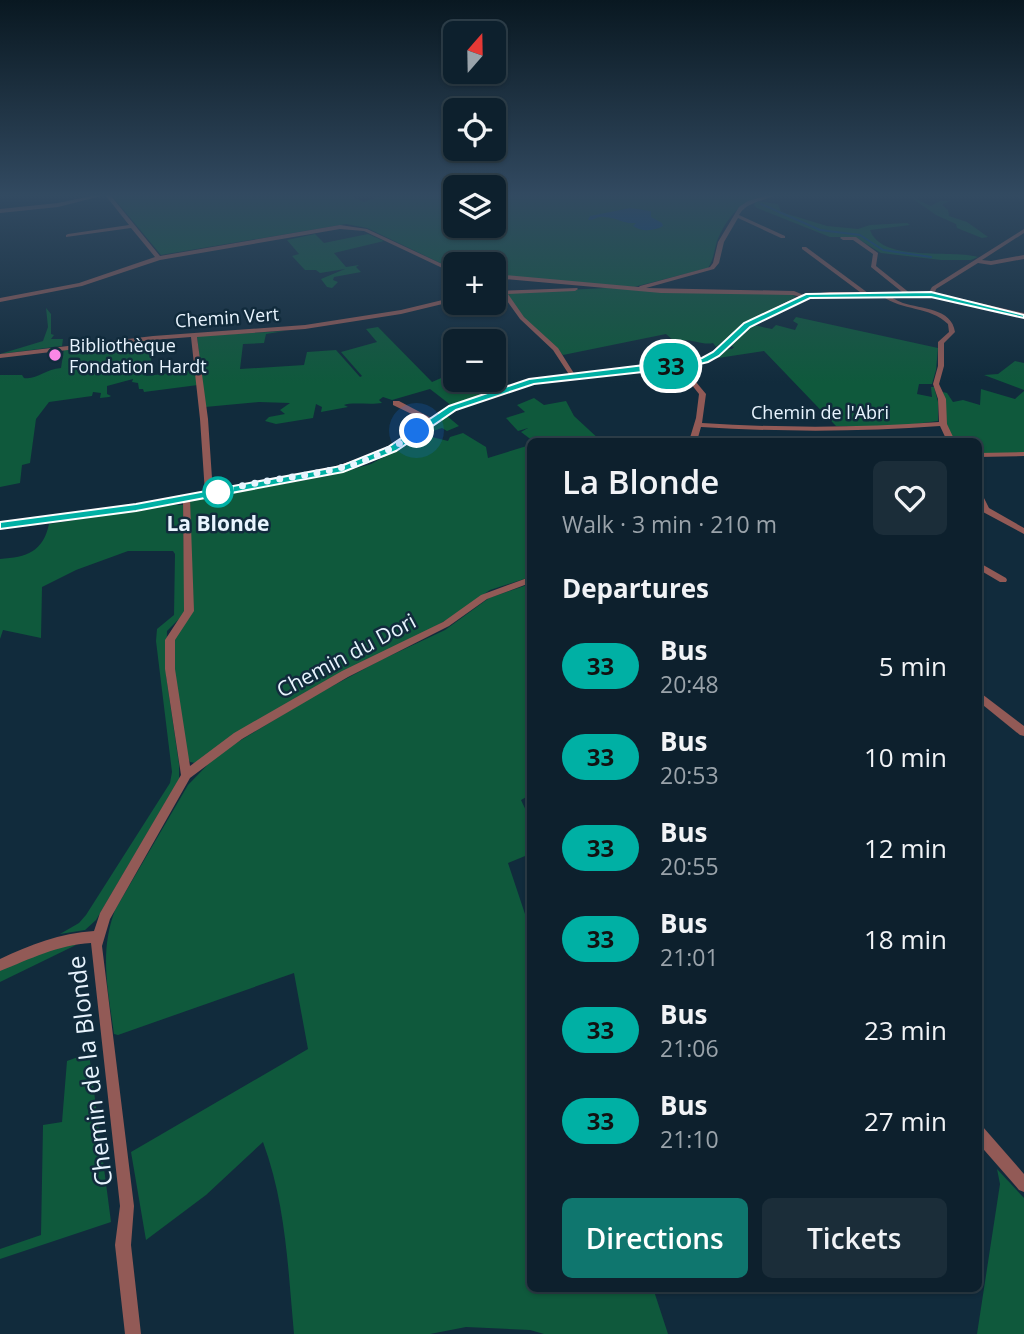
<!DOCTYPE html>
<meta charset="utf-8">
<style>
:root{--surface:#0d202d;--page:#1b2d39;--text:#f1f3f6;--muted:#9aa3aa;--line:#2d3e49;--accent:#0f766e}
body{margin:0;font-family:"Open Sans",sans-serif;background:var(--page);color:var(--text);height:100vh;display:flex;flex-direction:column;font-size:26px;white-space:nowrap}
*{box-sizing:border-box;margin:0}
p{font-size:23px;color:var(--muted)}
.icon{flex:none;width:38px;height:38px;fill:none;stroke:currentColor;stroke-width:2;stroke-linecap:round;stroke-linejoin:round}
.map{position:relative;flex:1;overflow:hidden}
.drawer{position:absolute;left:527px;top:438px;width:455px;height:854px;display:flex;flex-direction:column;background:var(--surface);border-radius:10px;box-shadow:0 2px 5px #0004,0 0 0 2px var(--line)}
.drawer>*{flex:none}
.badge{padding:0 14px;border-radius:23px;font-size:24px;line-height:46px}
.needle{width:46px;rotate:20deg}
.buttons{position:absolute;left:443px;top:21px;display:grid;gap:14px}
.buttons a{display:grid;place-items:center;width:63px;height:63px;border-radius:10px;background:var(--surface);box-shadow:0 2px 5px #0004,0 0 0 2px var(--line);font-size:35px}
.you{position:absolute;width:35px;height:35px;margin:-18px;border:5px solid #fff;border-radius:50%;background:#1a73e8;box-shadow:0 0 0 10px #1a73e833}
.map>.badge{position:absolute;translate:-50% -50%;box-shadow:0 0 0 4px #fff}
h2{padding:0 35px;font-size:26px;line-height:63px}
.round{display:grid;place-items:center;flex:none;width:74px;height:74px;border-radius:10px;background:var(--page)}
.overview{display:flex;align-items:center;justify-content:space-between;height:119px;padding:0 35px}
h1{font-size:33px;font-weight:600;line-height:52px}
.button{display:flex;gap:14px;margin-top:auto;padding:14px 35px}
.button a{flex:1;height:80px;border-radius:10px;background:var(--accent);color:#fff;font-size:28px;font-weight:600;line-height:80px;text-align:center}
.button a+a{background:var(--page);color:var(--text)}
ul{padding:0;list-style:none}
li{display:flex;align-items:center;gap:21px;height:91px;padding:0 35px}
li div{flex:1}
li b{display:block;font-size:26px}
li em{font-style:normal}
li .badge{min-width:77px;font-weight:700;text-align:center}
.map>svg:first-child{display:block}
.green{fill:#0f593c}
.water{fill:#09457b}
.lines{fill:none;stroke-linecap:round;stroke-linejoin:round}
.stream{stroke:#09457b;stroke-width:2}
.minor{fill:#925a56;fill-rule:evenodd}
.major{fill:#fc8883;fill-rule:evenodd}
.line{fill:#00b0a4;stroke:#fff;stroke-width:2}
.walk{stroke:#e8f4fe;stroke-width:7;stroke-dasharray:0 12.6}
.poi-dot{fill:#fb87e6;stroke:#112b3c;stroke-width:2.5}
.stop-dot{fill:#fff;stroke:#00b0a4;stroke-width:3.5}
.labels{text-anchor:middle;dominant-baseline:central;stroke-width:5;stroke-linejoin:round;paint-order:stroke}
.far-street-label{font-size:18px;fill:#e8f4fe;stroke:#112b3c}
.far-poi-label{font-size:18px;fill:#e8f4fe;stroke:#112b3c;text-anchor:start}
.stop-label{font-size:21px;font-weight:bold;fill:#e8f4fe;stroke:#112b3c}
.street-label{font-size:21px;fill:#e8f4fe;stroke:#112b3c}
.near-street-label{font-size:24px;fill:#e8f4fe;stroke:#112b3c}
</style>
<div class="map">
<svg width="1024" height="1334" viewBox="0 0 1024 1334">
<rect width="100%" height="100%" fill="#112b3c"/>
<g class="green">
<path d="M112 196H350L364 202 380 196H455V226H494V196H764C739 202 727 218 717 241 714 251 714 259 708 268L634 287 494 275V264H455V270L367 228 346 224 161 255Z"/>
<polygon points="909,196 931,206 940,201 949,201 942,205 948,210 949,216 967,222 988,237 982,238 957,228 956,224 936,215"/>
<path d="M756 201 778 204 781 212 827 226 858 229 870 225 907 223 910 225 870 230C882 263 950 249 978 257L971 260H941L881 253 855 237H830L757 208 754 205Z"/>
<polygon points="315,234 324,243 368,234 384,241 334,253 346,267 359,265 356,267 361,272 334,277 333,280 338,282 332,288 327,287 321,279 345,269 320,273 316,270 305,270 292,256 299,254 287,240"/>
<path d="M606 288 791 294 796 297 745 323 716 347 713 343C702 346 690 337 674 341L666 334 563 355 519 313 507 293Z"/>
<polygon points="46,308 51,314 51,334 54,335 51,339 63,339 62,346 0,354 43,341 48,327"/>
<polygon points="796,317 938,348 936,370 932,384 919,384 917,394 932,397 931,387 934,387 938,402 938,421 899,426 836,426 764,351 718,358 728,349 732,349 734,347 731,346 753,325 772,329 776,325 795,330 798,324 793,321"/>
<path d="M378 327 432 382 455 372V380H476L470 383 472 390H487L490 392 452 406 430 389 392 400 383 397 379 400 382 403C371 405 350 402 344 405L348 407 321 412 322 407 316 404 313 418 276 424 265 421 269 417 285 414 280 410 290 403 259 402 205 407 197 336 285 331 266 334 264 343 243 344 240 369 304 365 307 352 336 350 360 377 362 376 341 352 377 342 366 329Z"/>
<path d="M153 339 150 370 146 376 196 370 198 385 144 392 143 389H139L138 383 132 382 133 379 107 386V394L111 396 109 397 100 398 101 393 93 392 92 396 49 402 36 419 30 463 22 465 20 483 0 487V375H22L24 378C37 380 45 369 61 368L64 349Z"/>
<polygon points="1015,361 1024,363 1024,390 984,375 998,374"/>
<polygon points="981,389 1015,399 1024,391 1024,453 978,454 978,441 954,441 947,425 943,392 947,393 953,402 963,400 980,405"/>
<polygon points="534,398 544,405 566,401 574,416 601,441 533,441 521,432 528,428 518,431 506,418 525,412 517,405"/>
<path d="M447 416 459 426 447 431 442 428 430 432 432 437 448 441 450 437 463 433 486 447 488 458 530 445V577L490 590 448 619 195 763 190 762C181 747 169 655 175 637 178 626 190 622 192 610L190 501 333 475 371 464 407 444Z"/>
<path d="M173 505H183L185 613 167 631 166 675 179 764V779L96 920 85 930 60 934 79 923 86 915 170 783 172 772 156 641 157 629 174 615 175 554 173 551H128L76 570 42 587 41 638 3 630 0 639V559C27 557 43 552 49 524Z"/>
<path d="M530 584V795L521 800 530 819V854L508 863 530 929V1288H653L668 1334H544L530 1330 466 1327 430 1334H294C288 1269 286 1204 263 1142L206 1195 146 1240 131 1152 308 1049 294 973 118 1035 114 1034C108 989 99 953 115 910L188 785 218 754 312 697 381 660 445 630 489 598Z"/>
<polygon points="71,944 76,945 0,982 0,970 32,955"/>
<polygon points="89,1053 111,1222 0,1259 0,1249 41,1235 43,1125 62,1122 67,1061"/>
<polygon points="997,1169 1024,1198 1024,1334 977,1334 1000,1184"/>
</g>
<path class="water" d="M630 208 651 211V217L662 223 663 226C655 231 641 232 633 226L636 223C622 224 619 218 604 217 596 216 597 220 588 220L590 216Z"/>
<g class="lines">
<polyline class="stream" points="761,204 820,230 860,235 883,250 931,257"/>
<g class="minor">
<polygon points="92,196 101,196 58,207 0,213 0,209 58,203"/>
<polygon points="106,196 111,196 160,256 340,225 367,229 455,270 455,274 364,231 340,229 160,260 82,286 0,302 0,298 79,283 155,257 131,228 66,237 66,235 68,234 129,225"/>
<path d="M765 196H773C761 202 747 202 739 215L785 236V238H781L738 218 724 242 719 263 714 269 646 288 794 291 806 296V298L793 295 661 293 494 278V274L639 287 640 286 710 267 713 263 718 242 739 207 748 201Z"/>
<polygon points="1024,229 1024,233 982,260 991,261 1024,255 1024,259 991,265 978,263 936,289 935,293 1024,313 1024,317 928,294 932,287"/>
<polygon points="841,237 856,237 878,253 876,266 911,294 911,296 907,296 871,267 873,254 853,240 843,240 840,238"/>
<polygon points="802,247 806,247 868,293 868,295 864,295 802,249"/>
<polygon points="577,288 578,289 575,291 508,294 524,317 558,348 575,375 572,377 570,376 553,350 520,319 502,294 494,295 494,291"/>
<path d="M882 294C889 295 895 300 903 303 921 309 952 308 955 332L944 343V366L939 384 946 399 947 424 955 441H947L940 426C861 432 781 432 701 427L697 441H689L696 418 699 394 676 365 679 363 681 364 706 394 702 423C781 428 860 428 939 422L938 399 933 384 938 366V342L949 332 948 324C930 306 902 311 882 296Z"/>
<polygon points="455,297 455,301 401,314 305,329 197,337 208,419 213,493 209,495 205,493 200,419 191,337 153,340 0,358 0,354 153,336 305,325 401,310"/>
<polygon points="393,401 399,401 435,420 434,422 428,422 393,405"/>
<polygon points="1024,452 1024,456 978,457 978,453"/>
<polygon points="978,492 982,494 989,508 1024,528 1024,534 983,512 978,503"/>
<path d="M183 496H186L190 498 194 611 175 640V669L190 766 234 733 342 671 443 622 481 595 530 577V583L487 599 449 626 348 677 242 739 190 778 110 919 102 946 134 1206 131 1245 141 1334H125L115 1245 120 1206 91 943C58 945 30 959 0 971V959C30 945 60 933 94 931L100 913 181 775 165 669V640L184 611Z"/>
<polygon points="978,562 1006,578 1007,580 1006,582 1000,582 978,569"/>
<polygon points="978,691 1024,726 1024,736 1020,735 978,701"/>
<polygon points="978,1125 983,1127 1024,1174 1024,1192 1019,1190 978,1143"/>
</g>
<polygon class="major" points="830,292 931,292 935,294 931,296 830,296 806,299 750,327 719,356 705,363 533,383 456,410 386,456 329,475 136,510 0,528 0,522 136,504 327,469 380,452 450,406 529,379 700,359 713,352 744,323 801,295"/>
</g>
<linearGradient id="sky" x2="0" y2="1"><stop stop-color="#091821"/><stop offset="0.51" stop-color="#324a61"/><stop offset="1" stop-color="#324a61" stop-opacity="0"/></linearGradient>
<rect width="1024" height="383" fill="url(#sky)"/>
<polygon class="line" points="931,292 1024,315 1024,318 931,297 810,298 750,327 719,356 708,362 688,367 534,384 456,410 396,451 343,472 136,511 0,529 0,522 136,504 341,466 388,447 449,406 529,379 702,358 713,352 744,323 806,294"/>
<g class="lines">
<path class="walk" d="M218 492C288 471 354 481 417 431"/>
</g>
<circle class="poi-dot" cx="55" cy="355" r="7"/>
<circle class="stop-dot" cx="218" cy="492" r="14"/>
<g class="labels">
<g class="far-street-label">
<text transform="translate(227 317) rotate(-4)">Chemin Vert</text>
<text x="820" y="412">Chemin de l'Abri</text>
</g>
<g class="far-poi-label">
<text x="69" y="345">Bibliothèque<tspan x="69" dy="21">Fondation Hardt</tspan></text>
</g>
<g class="stop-label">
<text x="218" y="523">La Blonde</text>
</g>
<g class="street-label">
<text transform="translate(346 655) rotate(-28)">Chemin du Dori</text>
</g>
<g class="near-street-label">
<text transform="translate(89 1071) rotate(-97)">Chemin de la Blonde</text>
</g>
</g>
</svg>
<div class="buttons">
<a><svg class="needle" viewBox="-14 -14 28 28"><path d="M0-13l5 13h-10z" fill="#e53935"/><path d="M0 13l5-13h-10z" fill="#9aa3aa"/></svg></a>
<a><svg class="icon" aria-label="locate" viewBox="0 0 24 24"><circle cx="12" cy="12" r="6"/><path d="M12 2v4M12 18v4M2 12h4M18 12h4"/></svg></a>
<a><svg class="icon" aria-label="layers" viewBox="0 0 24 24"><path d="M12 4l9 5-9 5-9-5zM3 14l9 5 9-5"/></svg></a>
<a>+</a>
<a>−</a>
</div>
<div class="you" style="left:417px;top:431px"></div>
<b class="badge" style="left:671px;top:366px;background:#00b0a4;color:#111">33</b>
<section class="drawer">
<div class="overview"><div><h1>La Blonde</h1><p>Walk · 3 min · 210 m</p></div><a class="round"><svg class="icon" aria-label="heart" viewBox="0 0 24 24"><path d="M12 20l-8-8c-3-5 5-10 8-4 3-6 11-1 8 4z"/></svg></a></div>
<h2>Departures</h2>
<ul>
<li><span class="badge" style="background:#00b0a4;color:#111">33</span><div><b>Bus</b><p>20:48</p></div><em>5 min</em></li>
<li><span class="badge" style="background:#00b0a4;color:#111">33</span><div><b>Bus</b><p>20:53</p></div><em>10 min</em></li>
<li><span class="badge" style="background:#00b0a4;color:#111">33</span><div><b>Bus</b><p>20:55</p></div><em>12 min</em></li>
<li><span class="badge" style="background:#00b0a4;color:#111">33</span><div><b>Bus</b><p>21:01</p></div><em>18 min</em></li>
<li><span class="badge" style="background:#00b0a4;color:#111">33</span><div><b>Bus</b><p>21:06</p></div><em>23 min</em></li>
<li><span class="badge" style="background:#00b0a4;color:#111">33</span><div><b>Bus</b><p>21:10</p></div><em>27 min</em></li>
</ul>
<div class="button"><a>Directions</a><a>Tickets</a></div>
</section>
</div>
